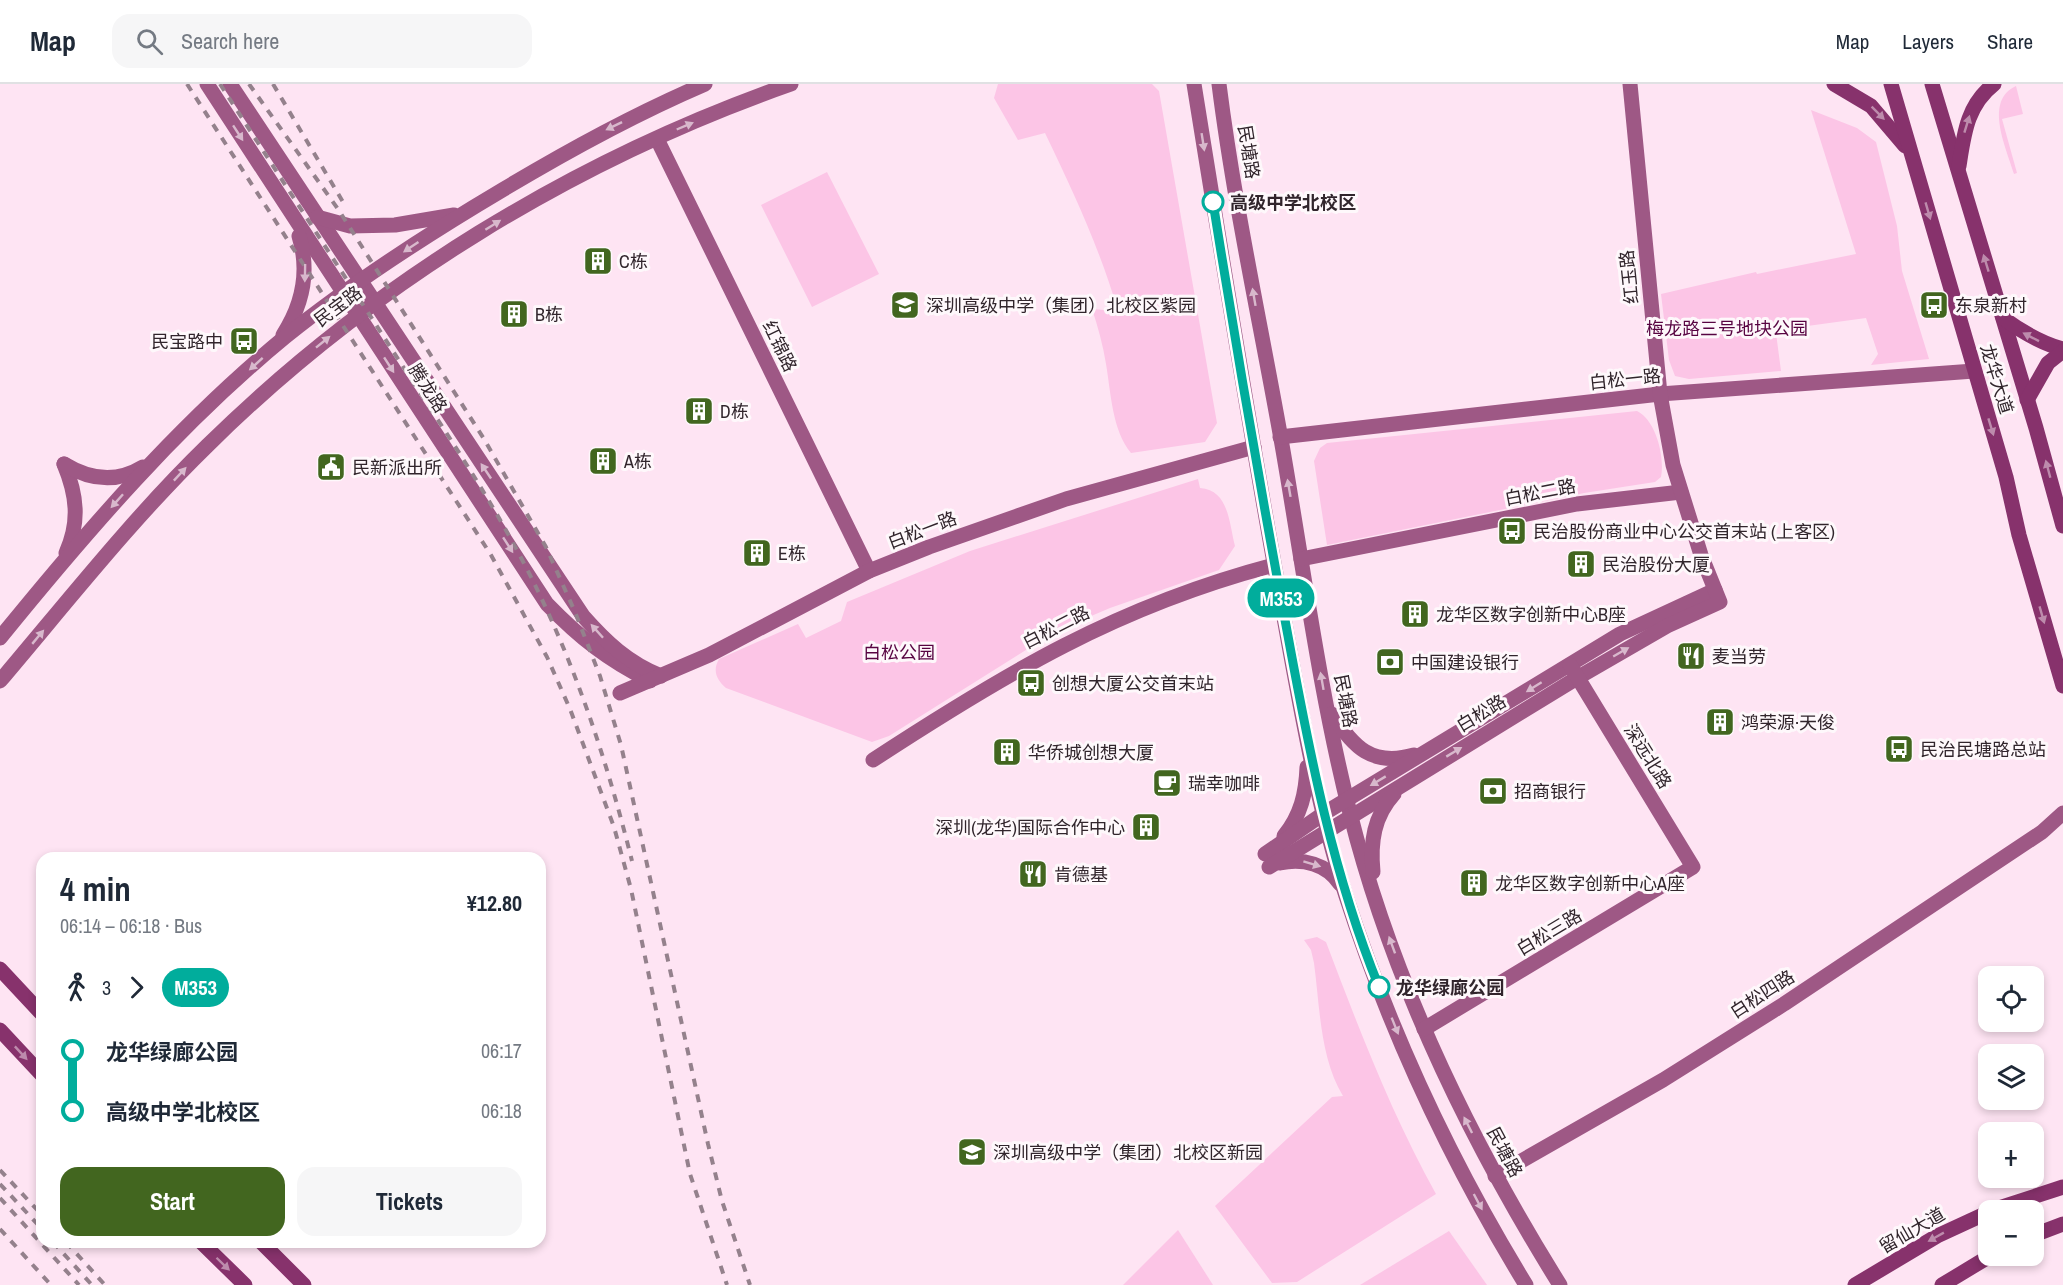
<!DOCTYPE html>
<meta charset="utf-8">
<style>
:root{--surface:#fff;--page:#f6f6f7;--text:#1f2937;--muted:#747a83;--line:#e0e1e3;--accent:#42661f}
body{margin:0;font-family:"Archivo Narrow","Noto Sans SC",sans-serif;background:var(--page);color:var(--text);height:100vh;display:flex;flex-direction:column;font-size:22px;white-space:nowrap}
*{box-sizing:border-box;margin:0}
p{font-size:20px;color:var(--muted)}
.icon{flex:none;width:33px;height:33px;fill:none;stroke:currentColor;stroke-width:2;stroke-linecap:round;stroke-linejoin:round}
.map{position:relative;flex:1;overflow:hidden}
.panel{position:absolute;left:36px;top:768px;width:510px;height:396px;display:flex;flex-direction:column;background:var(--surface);border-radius:18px;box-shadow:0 3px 9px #0003}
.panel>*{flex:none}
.badge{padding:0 12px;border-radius:20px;font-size:21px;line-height:39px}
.buttons{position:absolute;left:1978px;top:882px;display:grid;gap:12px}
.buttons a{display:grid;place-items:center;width:66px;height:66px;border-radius:12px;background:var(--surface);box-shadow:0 3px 9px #0003;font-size:30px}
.map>.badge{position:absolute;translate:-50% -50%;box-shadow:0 0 0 3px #fff}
.legs{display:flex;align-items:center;gap:9px;height:66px;padding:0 24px;font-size:20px}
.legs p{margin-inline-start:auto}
.headline{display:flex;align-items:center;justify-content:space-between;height:102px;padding:0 24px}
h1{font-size:33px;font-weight:800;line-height:45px}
.button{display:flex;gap:12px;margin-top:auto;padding:12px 24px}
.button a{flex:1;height:69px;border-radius:18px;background:var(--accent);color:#fff;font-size:24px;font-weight:800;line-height:69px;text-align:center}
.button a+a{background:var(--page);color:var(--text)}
ul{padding:0 24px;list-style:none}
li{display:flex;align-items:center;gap:21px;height:60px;font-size:22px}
li i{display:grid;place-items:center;width:9px;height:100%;margin:0 8px;background:currentColor}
li i::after{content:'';width:15px;height:15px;margin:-8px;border:4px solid;border-radius:50%;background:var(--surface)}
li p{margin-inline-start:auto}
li:first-child i{background:linear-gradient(#0000 50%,currentColor 0)}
li:last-child i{background:linear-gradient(currentColor 50%,#0000 0)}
header{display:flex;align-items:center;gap:36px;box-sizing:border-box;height:84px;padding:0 30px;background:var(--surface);border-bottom:2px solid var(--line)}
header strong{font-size:28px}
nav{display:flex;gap:33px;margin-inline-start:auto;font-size:21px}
.search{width:420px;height:54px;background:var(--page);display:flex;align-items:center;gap:15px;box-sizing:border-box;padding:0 21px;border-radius:18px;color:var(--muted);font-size:22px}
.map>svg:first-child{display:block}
.green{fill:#fcc5e6}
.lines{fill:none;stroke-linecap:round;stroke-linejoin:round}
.secondary{stroke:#9e5885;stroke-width:15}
.primary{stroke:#87326c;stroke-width:15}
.rail{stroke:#94818c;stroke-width:4;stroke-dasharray:8 8;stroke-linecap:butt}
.oneway{fill:#bd8bac}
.oneway2{fill:#d8b8cc}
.line-1-casing{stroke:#fff;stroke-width:14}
.line-1{stroke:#01ad9c;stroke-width:9}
.stop-1-dot{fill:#fff;stroke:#01ad9c;stroke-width:3}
.labels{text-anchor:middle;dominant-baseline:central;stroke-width:6;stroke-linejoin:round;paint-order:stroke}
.street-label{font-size:18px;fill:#31252c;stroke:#fef8fb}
.stop-label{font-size:18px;font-weight:bold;fill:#31252c;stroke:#fef8fb;text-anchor:start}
.poi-label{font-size:18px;fill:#31252c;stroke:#fef8fb;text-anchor:start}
.park-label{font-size:18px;fill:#580442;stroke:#fef8fb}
</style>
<header>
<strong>Map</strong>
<div class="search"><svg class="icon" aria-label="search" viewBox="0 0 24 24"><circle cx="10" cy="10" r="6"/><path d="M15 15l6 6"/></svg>Search here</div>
<nav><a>Map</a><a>Layers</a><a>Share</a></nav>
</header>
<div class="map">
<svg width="2063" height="1201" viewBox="0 0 2063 1201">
<rect width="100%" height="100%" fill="#fee4f3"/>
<g class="green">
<path d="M998 0H1152L1159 7 1217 339 1205 358 1131 369C1112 346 1111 309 1106 280 1103 261 1098 243 1092 225L1118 227C1100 165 1073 107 1045 49L1018 56 994 14Z"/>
<path d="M2016 2 2023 30 2002 35 2017 89 2014 90C2007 65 1983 17 2016 2Z"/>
<polygon points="1811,26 1857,44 1876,58 1897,142 1902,187 1929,275 1871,281 1878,270 1866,234 1778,246 1776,249 1781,287 1689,295 1675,292 1669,276 1661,210 1756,188 1757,190 1856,170"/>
<polygon points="827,88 879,190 812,223 761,121"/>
<path d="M1637 327C1656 336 1665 373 1661 393L1655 398 1584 409 1327 461 1314 377 1320 364 1327 359Z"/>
<path d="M1198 395 1200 404C1229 406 1229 439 1235 462L1219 486 1110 524 1056 547 889 652 872 658 726 604C717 596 712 587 719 575L798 540 806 554 841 537 847 518 970 467Z"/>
<path d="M1317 853 1326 858C1359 945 1391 1029 1436 1110L1297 1198 1272 1199 1215 1122 1332 1013 1343 1012C1320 974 1320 924 1314 879L1311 866 1304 856Z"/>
<polygon points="1178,1146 1213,1201 1123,1201"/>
<polygon points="1449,1147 1487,1201 1360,1201"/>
</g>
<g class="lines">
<g class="secondary">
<path d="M207 0 547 520C580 554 608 576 650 597"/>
<path d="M230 0 583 532C606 558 628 579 661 592"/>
<path d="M1194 0C1222 174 1250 349 1282 523 1300 620 1316 718 1346 812 1390 948 1452 1080 1526 1201"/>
<path d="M1219 0C1234 119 1260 237 1281 355 1303 480 1319 606 1350 729 1392 896 1469 1055 1560 1201"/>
<polyline points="657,55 869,487"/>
<polyline points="317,133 350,142 395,141 454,131"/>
<path d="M283 251C303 220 310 188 299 152"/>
<polyline points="1280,353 1660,310 1974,287"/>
<path d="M64 380C77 411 80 438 66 469"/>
<path d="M64 380C90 396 117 399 143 383"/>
<polyline points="1301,475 1577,420 1681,408"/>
<path d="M0 554C87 447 178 341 285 253 353 198 428 150 504 105 569 66 635 30 705 0"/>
<path d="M0 597C67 518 133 434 207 362 371 200 574 76 791 0"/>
<polyline points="620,609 709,571 869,487 929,463 1066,415 1254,363"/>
<path d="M1332 630C1353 663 1372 683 1414 671"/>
<path d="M873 676C1006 589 1118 522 1274 481"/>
<path d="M1284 752C1301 731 1306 709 1307 683"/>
<polyline points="1265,770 1323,730 1620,550 1715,506"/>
<path d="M1280 779C1303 774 1327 780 1340 800"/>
<polyline points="1269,783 1577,594 1667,542 1720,518 1701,471 1673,381 1660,310 1630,0"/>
<path d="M1373 788C1370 758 1374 732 1394 710"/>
<polyline points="1424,945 1693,783 1570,581"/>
<polyline points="1495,1092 1663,996 1784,920 2042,748 2063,729"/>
</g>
<g class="primary">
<polyline points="1834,0 1871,22 1905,62"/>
<polyline points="1891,0 2006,393 2019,451 2063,602"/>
<polyline points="1932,0 2036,344 2063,442"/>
<path d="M1959 82C1964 50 1967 21 1994 0"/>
<path d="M2003 234C2022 248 2040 259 2063 265"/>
<polyline points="2027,316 2048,279 2063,267"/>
<polyline points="0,885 42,930"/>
<polyline points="0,946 42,991"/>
<polyline points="1993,1126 2063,1103"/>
<polyline points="2034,1151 2063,1140"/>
<polyline points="201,1158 245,1201"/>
<polyline points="261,1158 304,1201"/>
<polyline points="1855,1201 1937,1152 1989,1128"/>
<polyline points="1942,1201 1990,1172"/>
</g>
<g class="rail">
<polyline points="187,0 491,471 547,573 570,625 614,743 631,805 690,1090 727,1201"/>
<path d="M220 0C280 93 340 185 400 278 447 350 496 422 534 499 578 588 608 681 632 777"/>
<polyline points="249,0 338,125 484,355 546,463 575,528 600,592 621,661 708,1060 722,1117 750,1201"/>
<polyline points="273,0 343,118"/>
<polyline points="0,1086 42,1131"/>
<polyline points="0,1100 42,1145"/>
<polyline points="0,1114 79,1201"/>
<polyline points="0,1145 51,1201"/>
<polyline points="53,1158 92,1201"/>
<polyline points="66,1158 105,1201"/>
</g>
</g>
<defs><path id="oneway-solid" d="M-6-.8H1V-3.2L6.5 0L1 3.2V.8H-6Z" transform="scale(1.5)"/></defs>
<g class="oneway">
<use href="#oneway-solid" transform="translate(1878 29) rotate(45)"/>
<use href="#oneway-solid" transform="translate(1967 40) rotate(-73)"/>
<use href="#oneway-solid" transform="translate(1928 127) rotate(74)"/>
<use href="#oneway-solid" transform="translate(1986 179) rotate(-107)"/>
<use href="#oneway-solid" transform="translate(2031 253) rotate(-153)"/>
<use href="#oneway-solid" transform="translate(1991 343) rotate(73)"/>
<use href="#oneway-solid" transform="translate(2048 385) rotate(-105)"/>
<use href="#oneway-solid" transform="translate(2042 531) rotate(74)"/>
<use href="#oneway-solid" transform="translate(21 969) rotate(47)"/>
<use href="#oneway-solid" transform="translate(1936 1153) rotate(151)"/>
<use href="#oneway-solid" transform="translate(223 1180) rotate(44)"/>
</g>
<g class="oneway2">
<use href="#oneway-solid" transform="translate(614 42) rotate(154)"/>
<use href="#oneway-solid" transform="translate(685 42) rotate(-23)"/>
<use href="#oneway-solid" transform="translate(238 49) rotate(57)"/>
<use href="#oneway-solid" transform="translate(1203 58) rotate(81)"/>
<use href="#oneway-solid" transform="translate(493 141) rotate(-32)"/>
<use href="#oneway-solid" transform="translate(411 163) rotate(146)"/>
<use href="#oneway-solid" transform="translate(305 189) rotate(91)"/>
<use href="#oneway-solid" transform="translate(1254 213) rotate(-100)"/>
<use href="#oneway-solid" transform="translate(323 258) rotate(-39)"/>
<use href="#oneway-solid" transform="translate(256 280) rotate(138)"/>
<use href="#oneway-solid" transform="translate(389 281) rotate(57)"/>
<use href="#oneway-solid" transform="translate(486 387) rotate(-124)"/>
<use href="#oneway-solid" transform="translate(180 390) rotate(-47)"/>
<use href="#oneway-solid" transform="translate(1289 404) rotate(-100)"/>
<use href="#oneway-solid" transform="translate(117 417) rotate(132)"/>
<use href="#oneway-solid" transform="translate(508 461) rotate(57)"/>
<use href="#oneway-solid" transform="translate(597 547) rotate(-132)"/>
<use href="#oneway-solid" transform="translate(38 553) rotate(-50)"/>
<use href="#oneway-solid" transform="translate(1621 568) rotate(-30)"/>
<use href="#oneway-solid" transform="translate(1322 597) rotate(-100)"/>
<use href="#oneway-solid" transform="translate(1534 603) rotate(148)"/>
<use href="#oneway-solid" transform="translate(1454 668) rotate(-31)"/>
<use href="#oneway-solid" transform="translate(1378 697) rotate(149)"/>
<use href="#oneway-solid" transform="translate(1312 780) rotate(17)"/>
<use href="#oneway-solid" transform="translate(1392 861) rotate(-110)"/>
<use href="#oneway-solid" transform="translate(1395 942) rotate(68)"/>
<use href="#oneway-solid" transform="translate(1468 1041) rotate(-117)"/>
<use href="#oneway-solid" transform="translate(1478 1118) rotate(62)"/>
</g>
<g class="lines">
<g class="line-1-casing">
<path id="line-1" d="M1213 118C1236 263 1261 408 1288 552 1310 672 1333 790 1379 903"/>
</g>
<use href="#line-1" class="line-1"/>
</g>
<defs>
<g id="building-square" transform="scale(1.5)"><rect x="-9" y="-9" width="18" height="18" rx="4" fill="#42661f" stroke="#fef8fb"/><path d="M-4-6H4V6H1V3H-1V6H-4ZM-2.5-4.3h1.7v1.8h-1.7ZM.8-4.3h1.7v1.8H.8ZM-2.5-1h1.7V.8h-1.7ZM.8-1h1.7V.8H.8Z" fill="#fff"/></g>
<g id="school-square" transform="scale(1.5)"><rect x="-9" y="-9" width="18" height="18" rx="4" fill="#42661f" stroke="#fef8fb"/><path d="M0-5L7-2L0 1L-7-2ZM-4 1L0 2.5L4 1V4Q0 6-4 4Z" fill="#fff"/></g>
<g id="bus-square" transform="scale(1.5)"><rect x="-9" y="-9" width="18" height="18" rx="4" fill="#42661f" stroke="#fef8fb"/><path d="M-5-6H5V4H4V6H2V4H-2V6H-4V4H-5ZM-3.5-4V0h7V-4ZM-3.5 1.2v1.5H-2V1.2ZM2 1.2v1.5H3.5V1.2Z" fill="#fff"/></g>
<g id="civic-square" transform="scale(1.5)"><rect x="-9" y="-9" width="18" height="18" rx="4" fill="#42661f" stroke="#fef8fb"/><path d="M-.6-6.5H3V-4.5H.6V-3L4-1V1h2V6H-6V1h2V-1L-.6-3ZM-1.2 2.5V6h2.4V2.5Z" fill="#fff"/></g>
<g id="restaurant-square" transform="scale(1.5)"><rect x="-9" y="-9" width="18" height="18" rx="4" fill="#42661f" stroke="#fef8fb"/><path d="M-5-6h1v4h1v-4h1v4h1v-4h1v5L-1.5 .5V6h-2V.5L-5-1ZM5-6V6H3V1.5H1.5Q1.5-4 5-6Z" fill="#fff"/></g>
<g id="bank-square" transform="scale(1.5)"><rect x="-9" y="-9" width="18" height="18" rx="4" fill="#42661f" stroke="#fef8fb"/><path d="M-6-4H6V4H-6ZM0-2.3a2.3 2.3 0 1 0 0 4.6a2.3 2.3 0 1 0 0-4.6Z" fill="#fff"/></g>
<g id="cafe-square" transform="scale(1.5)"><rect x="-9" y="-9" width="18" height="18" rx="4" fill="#42661f" stroke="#fef8fb"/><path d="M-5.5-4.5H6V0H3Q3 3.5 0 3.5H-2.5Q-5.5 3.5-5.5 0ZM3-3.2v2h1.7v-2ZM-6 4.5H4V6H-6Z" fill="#fff"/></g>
</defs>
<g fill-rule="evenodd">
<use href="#building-square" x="598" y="177"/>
<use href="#school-square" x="905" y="221"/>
<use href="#bus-square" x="1934" y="221"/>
<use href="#building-square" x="514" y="230"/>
<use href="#bus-square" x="244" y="257"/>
<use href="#building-square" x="699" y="327"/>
<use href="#building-square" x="603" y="377"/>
<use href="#civic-square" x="331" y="383"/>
<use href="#bus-square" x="1512" y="447"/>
<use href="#building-square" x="757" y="469"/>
<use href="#building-square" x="1581" y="480"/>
<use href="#building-square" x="1415" y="530"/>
<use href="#restaurant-square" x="1691" y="572"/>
<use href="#bank-square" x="1390" y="578"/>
<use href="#bus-square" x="1031" y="599"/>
<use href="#building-square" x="1720" y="638"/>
<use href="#bus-square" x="1899" y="665"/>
<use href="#building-square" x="1007" y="668"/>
<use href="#cafe-square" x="1167" y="699"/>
<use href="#bank-square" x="1493" y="707"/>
<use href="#building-square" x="1146" y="743"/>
<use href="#restaurant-square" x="1033" y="790"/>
<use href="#building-square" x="1474" y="799"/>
<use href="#school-square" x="972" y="1068"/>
</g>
<g class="stop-1-dot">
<circle cx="1213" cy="118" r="10"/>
<circle cx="1379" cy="903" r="10"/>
</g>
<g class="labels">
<g class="street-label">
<text transform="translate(1249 68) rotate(81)">民塘路</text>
<text transform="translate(1629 193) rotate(-96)">红玉路</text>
<text transform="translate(338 222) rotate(-37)">民宝路</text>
<text transform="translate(780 262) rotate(64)">红锦路</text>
<text transform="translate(1625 295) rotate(-6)">白松一路</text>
<text transform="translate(1997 295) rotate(73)">龙华大道</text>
<text transform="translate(428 304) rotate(57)">腾龙路</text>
<text transform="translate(1540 408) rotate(-11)">白松二路</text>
<text transform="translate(922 446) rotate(-21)">白松一路</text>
<text transform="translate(1056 543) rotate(-27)">白松二路</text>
<text transform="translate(1346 617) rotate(79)">民塘路</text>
<text transform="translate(1481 629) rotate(-31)">白松路</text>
<text transform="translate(1648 672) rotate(58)">深远北路</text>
<text transform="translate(1549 848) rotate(-31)">白松三路</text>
<text transform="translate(1762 910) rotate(-33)">白松四路</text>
<text transform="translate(1505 1068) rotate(62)">民塘路</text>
<text transform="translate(1912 1146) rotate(-30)">留仙大道</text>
</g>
<g class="stop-label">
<text x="1230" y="118">高级中学北校区</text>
<text x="1396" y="903">龙华绿廊公园</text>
</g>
<g class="poi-label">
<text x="619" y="177">C栋</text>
<text x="926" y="221">深圳高级中学（集团）北校区紫园</text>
<text x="1955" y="221">东泉新村</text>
<text x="535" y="230">B栋</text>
<text x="223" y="257" text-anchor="end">民宝路中</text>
<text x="720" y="327">D栋</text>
<text x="624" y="377">A栋</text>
<text x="352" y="383">民新派出所</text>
<text x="1533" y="447">民治股份商业中心公交首末站 (上客区)</text>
<text x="778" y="469">E栋</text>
<text x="1602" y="480">民治股份大厦</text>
<text x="1436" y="530">龙华区数字创新中心B座</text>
<text x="1712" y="572">麦当劳</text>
<text x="1411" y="578">中国建设银行</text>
<text x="1052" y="599">创想大厦公交首末站</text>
<text x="1741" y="638">鸿荣源·天俊</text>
<text x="1920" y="665">民治民塘路总站</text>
<text x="1028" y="668">华侨城创想大厦</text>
<text x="1188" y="699">瑞幸咖啡</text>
<text x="1514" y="707">招商银行</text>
<text x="1125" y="743" text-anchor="end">深圳(龙华)国际合作中心</text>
<text x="1054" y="790">肯德基</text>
<text x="1495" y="799">龙华区数字创新中心A座</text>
<text x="993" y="1068">深圳高级中学（集团）北校区新园</text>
</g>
<g class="park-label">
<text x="1727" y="244">梅龙路三号地块公园</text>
<text x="899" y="568">白松公园</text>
</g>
</g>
</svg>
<div class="buttons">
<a><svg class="icon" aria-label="locate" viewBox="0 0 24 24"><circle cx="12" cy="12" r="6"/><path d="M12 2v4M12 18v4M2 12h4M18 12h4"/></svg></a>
<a><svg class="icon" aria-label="layers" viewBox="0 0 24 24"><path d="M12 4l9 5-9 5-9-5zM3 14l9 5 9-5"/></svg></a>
<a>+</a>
<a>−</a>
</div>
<b class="badge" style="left:1281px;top:514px;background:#01ad9c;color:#fff">M353</b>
<section class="panel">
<div class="headline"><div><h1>4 min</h1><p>06:14 – 06:18 · Bus</p></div><b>¥12.80</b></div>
<div class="legs"><svg class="icon" aria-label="walk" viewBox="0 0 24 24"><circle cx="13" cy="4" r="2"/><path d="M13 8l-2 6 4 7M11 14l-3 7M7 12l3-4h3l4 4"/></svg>3<svg class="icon" aria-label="forward" viewBox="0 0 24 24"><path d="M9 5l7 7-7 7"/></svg><b class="badge" style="background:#01ad9c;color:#fff">M353</b></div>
<ul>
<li><i style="color:#01ad9c"></i><b>龙华绿廊公园</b><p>06:17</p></li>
<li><i style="color:#01ad9c"></i><b>高级中学北校区</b><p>06:18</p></li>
</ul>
<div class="button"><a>Start</a><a>Tickets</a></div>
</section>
</div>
